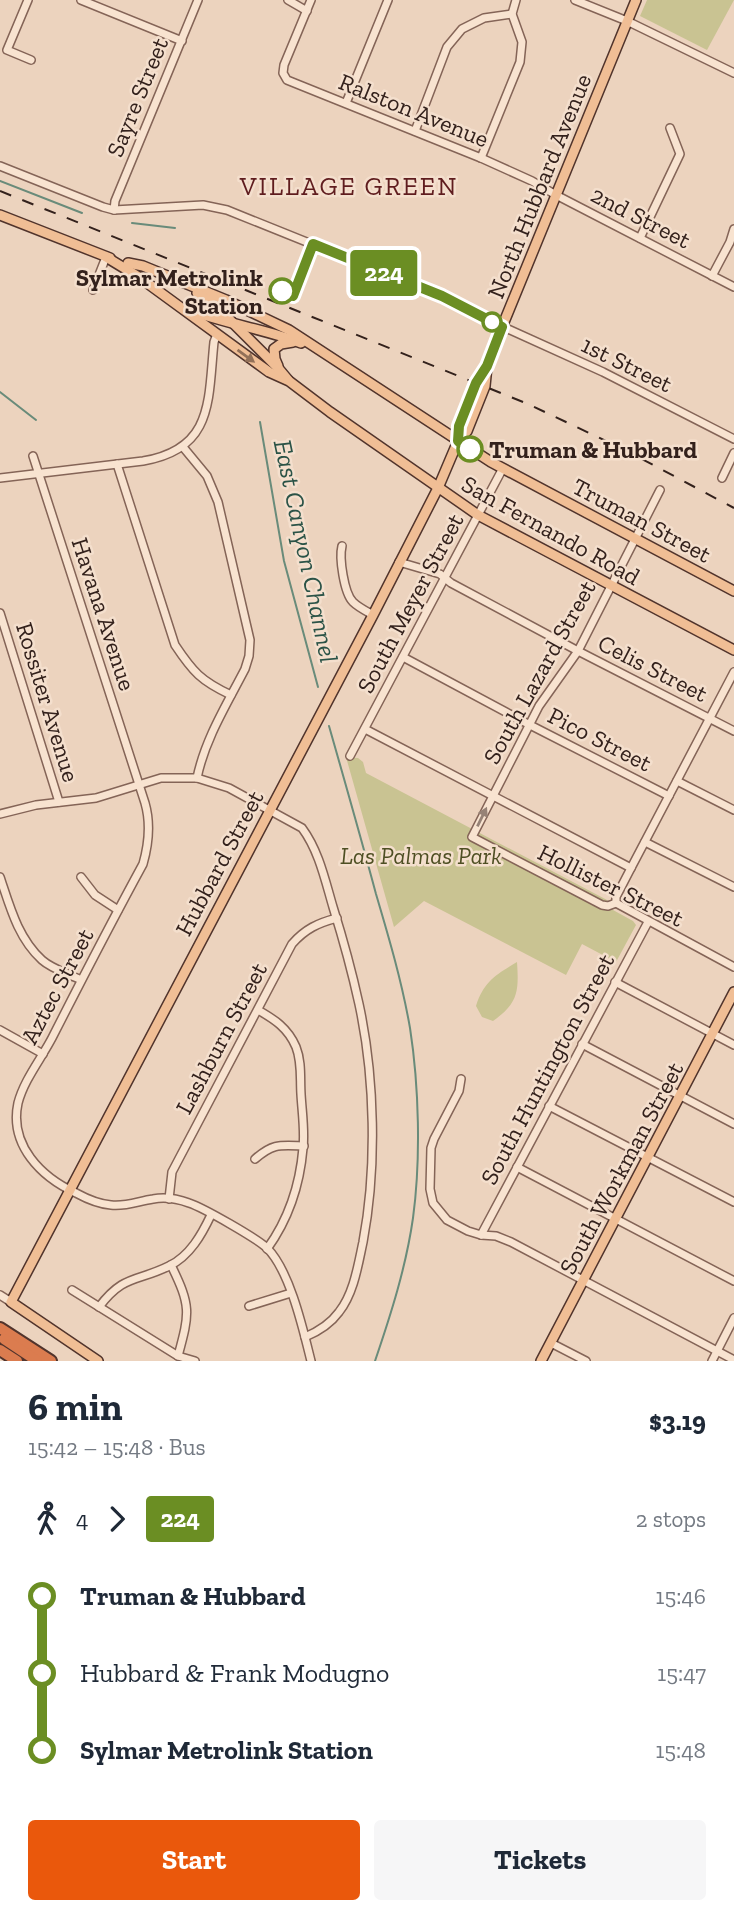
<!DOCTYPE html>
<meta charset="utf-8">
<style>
:root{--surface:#fff;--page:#f6f6f7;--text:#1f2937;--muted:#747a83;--accent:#ea580c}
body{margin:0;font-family:"Zilla Slab",serif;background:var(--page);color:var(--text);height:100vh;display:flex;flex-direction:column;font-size:26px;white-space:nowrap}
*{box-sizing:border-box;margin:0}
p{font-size:23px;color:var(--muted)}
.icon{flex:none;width:38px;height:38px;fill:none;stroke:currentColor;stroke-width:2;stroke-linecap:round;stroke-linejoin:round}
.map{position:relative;height:1361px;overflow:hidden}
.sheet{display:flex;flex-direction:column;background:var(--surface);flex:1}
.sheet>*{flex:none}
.badge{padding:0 14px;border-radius:5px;font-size:24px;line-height:46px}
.map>.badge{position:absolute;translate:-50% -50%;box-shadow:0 0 0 4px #fff}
.legs{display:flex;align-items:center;gap:10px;height:77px;padding:0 28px;font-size:23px}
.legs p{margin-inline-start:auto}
.headline{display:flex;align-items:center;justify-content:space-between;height:119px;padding:0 28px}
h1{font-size:38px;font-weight:800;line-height:52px}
.primary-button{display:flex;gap:14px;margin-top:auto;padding:14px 28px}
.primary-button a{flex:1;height:80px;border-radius:7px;background:var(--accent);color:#fff;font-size:28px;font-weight:800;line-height:80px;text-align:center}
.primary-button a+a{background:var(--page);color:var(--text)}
ul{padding:0 28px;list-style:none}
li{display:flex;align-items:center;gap:24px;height:77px;font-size:26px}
li i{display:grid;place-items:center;width:10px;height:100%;margin:0 9px;background:currentColor}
li i::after{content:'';width:18px;height:18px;margin:-9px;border:5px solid;border-radius:50%;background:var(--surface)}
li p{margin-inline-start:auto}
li:first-child i{background:linear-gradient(#0000 50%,currentColor 0)}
li:last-child i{background:linear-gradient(currentColor 50%,#0000 0)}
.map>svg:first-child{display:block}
.green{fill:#c9c392}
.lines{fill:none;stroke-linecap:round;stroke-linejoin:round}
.stream{stroke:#698b7a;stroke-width:2}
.minor-casing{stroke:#846457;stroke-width:10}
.major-casing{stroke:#51342c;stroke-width:12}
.highway-casing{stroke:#51342c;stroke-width:14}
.minor{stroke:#f8e3d0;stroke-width:7}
.major{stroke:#f0be95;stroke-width:9}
.highway{stroke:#db7c4f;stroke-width:10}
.rail{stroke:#33211c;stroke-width:2;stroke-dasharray:12 12;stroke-linecap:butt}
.oneway{fill:#927058}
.oneway2{fill:#968276}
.line-1-casing{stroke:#fff;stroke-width:16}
.line-1{stroke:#6b8e23;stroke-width:10}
.stop-1-dot{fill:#fff;stroke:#6b8e23;stroke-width:3.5}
.labels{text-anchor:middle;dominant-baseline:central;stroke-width:5;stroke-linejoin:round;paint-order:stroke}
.street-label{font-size:24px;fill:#33211c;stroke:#f4dfcd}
.stop-label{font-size:24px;font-weight:bold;fill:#33211c;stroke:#f4dfcd;text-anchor:end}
.park-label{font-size:24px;font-style:italic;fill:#4e4f23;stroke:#f4dfcd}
.neighbourhood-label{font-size:26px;letter-spacing:2px;fill:#5f1c1e;stroke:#f4dfcd}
.water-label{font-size:26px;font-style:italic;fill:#2b5347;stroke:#f4dfcd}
</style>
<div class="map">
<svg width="734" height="1361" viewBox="0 0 734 1361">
<rect width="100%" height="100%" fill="#ecd3be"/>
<g class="green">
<polygon points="647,0 734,0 707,50 640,16"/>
<polygon points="346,757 358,758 363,762 366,773 607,900 613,910 633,921 636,925 616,962 582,944 566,975 424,901 394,927"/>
<path d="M517 962C519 992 518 1003 493 1021L482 1017 476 1006C484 981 496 975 517 962Z"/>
</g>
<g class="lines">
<g class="stream">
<polyline points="0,181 82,213"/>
<polyline points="132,223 175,228"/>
<polyline points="0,392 36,420"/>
<polyline points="260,422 284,561 318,687"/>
<path d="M329 726C345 782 361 838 376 894 389 938 402 982 410 1028 419 1086 421 1159 413 1218 406 1267 391 1314 375 1361"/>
</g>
<g class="minor-casing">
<g id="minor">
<polyline points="28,0 7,50 31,60"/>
<polyline points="81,0 182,41"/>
<polyline points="288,0 307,11"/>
<polyline points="311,0 284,65 283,73 287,80 481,158 532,181 556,195 734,287"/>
<polyline points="575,0 627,21 734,73"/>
<polyline points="346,103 388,0"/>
<polyline points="415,131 447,47 462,29 484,18 512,14"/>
<polyline points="481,158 520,62 522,42 512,14 516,0"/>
<polyline points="0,166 103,207 114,210 203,205 227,210 441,296 477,315 603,372 734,439"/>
<polyline points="114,210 115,201 198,0"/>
<polyline points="640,238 680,154 670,128"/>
<polyline points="712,276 730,242 734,229"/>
<polyline points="93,290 106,257"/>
<path d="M183 447 207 476 218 502 250 640 249 656 245 669C227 704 205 739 197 778"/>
<path d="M33 456 145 803C151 824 149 843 143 864 112 921 82 979 52 1038 41 1059 24 1080 18 1103 9 1145 41 1177 76 1193 87 1199 98 1204 111 1205 125 1207 139 1201 153 1199 164 1197 178 1199 189 1203 204 1208 256 1238 267 1248 290 1271 303 1329 311 1361"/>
<path d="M117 464 175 645C193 672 201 681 231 695"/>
<path d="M0 478 143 461C214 449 208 400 214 342L217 334"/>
<polyline points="722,478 734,453"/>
<path d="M342 546C339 558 344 593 353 602 358 607 366 611 373 615"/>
<polyline points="399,562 440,574 451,583 578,651 734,731"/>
<polyline points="0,613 59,802"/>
<polyline points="403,657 530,725 669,796"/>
<polyline points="365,729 631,868"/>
<polyline points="350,756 503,468"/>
<polyline points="677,781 734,810"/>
<path d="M0 814 36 805 96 798 161 778H197L229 788 302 828C319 851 325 880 333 907 343 939 352 972 359 1004 375 1078 377 1168 363 1242 358 1265 354 1293 339 1312 331 1323 317 1332 305 1337"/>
<polyline points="645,842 734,887"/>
<path d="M0 877C10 907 18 938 42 960 52 969 69 974 81 980"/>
<polyline points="81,877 95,895 118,910"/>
<polyline points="616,903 608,906 602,905 472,837 539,706 578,651 660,490"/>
<polyline points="616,903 616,897 631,868 734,672"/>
<polyline points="616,903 734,967"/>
<polyline points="615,982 734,1045"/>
<path d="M258 1010C274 1019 288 1028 296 1047 302 1062 300 1079 301 1094 302 1112 305 1131 303 1148 300 1184 288 1220 267 1249"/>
<polyline points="0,1030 43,1054"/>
<polyline points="582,1044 734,1124"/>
<polyline points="461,1079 459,1091 434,1139 431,1148 430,1189 433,1203 447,1220 468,1231 481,1235 496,1236 511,1242 734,1360"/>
<polyline points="549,1106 734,1202"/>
<path d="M255 1159C273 1143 280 1145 304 1146"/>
<polyline points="517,1167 734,1281"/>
<path d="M169 1199 172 1172 292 944C305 929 318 923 337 918"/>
<polyline points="481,1235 648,922"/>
<path d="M171 1265C191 1306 190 1312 178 1356"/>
<polyline points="72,1290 178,1356 195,1361"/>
<polyline points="0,1295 11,1302"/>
<polyline points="249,1306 291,1293"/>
<path d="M99 1307C124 1274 137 1282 169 1266 190 1256 202 1234 211 1215"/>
<polyline points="551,1343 586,1361"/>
<polyline points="712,1361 734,1318"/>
</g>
</g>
<g class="major-casing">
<g id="major">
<polyline points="0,215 110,258"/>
<polyline points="106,257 139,277 269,372 289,381 330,412 478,515 734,650"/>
<polyline points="128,263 143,266 226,300 289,330 491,462 734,591"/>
<polyline points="197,293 216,306 278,368 288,380"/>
<path d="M190 310C226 324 265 329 301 343"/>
<polyline points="278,366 275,359 274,349 281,344 293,342"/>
<path d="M458 441C459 415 472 389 486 368"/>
<polyline points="98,1361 11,1302 373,615 438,488 458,441 467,431 485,386 487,366 502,327 636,0"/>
<polyline points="541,1361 734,992"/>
</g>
</g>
<g class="highway-casing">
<g id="highway">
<polyline points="0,1328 51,1361"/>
<polyline points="4,1339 37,1361"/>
<polyline points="0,1350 17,1361"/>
</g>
</g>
<use href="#minor" class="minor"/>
<use href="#major" class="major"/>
<use href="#highway" class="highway"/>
<polyline class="rail" points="0,191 528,404 625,450 734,508"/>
</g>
<defs><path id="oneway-solid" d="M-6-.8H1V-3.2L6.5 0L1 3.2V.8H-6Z" transform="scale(1.75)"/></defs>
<use class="oneway" href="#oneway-solid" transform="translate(246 356) rotate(36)"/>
<use class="oneway2" href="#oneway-solid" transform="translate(482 817) rotate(-64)"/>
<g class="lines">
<g class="line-1-casing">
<polyline id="line-1" points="282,291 293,296 313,244 442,296 502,327 487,366 476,383 459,426 458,441 470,449"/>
</g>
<use href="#line-1" class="line-1"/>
</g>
<g class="stop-1-dot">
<circle cx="282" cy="291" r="12"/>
<circle cx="492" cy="322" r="9"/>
<circle cx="470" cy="449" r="12"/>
</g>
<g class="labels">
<g class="street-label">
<text transform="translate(137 97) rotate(-68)">Sayre Street</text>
<text transform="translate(414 110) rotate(22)">Ralston Avenue</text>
<text transform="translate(539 186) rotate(-68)">North Hubbard Avenue</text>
<text transform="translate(641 217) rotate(27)">2nd Street</text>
<text transform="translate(627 364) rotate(26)">1st Street</text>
<text transform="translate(642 520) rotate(28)">Truman Street</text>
<text transform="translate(551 530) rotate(29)">San Fernando Road</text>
<text transform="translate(410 603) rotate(-62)">South Meyer Street</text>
<text transform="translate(104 614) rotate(72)">Havana Avenue</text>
<text transform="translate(653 668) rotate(27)">Celis Street</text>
<text transform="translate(539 672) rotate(-61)">South Lazard Street</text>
<text transform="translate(48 702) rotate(73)">Rossiter Avenue</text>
<text transform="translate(600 739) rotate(27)">Pico Street</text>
<text transform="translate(219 863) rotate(-62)">Hubbard Street</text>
<text transform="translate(611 885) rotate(26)">Hollister Street</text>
<text transform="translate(57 986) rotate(-62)">Aztec Street</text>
<text transform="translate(221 1038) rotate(-62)">Lashburn Street</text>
<text transform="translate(547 1069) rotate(-62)">South Huntington Street</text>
<text transform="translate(621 1168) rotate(-62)">South Workman Street</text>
</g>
<g class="stop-label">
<text x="263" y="277">Sylmar Metrolink<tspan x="263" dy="28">Station</tspan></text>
<text x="489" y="449" text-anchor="start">Truman &amp; Hubbard</text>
</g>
<g class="park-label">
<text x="421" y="855">Las Palmas Park</text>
</g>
<g class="neighbourhood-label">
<text x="349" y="186">VILLAGE GREEN</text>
</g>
<g class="water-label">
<text transform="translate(306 551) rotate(78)">East Canyon Channel</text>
</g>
</g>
</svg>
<b class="badge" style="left:384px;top:273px;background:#6b8e23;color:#fff">224</b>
</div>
<section class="sheet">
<div class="headline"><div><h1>6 min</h1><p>15:42 – 15:48 · Bus</p></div><b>$3.19</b></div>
<div class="legs"><svg class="icon" aria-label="walk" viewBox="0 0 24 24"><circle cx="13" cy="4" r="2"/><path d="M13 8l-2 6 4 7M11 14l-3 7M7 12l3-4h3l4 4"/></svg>4<svg class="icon" aria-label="forward" viewBox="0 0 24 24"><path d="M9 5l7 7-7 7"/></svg><b class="badge" style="background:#6b8e23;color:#fff">224</b><p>2 stops</p></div>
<ul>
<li><i style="color:#6b8e23"></i><b>Truman &amp; Hubbard</b><p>15:46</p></li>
<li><i style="color:#6b8e23"></i><span>Hubbard &amp; Frank Modugno</span><p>15:47</p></li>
<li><i style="color:#6b8e23"></i><b>Sylmar Metrolink Station</b><p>15:48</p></li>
</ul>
<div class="primary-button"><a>Start</a><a>Tickets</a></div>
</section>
